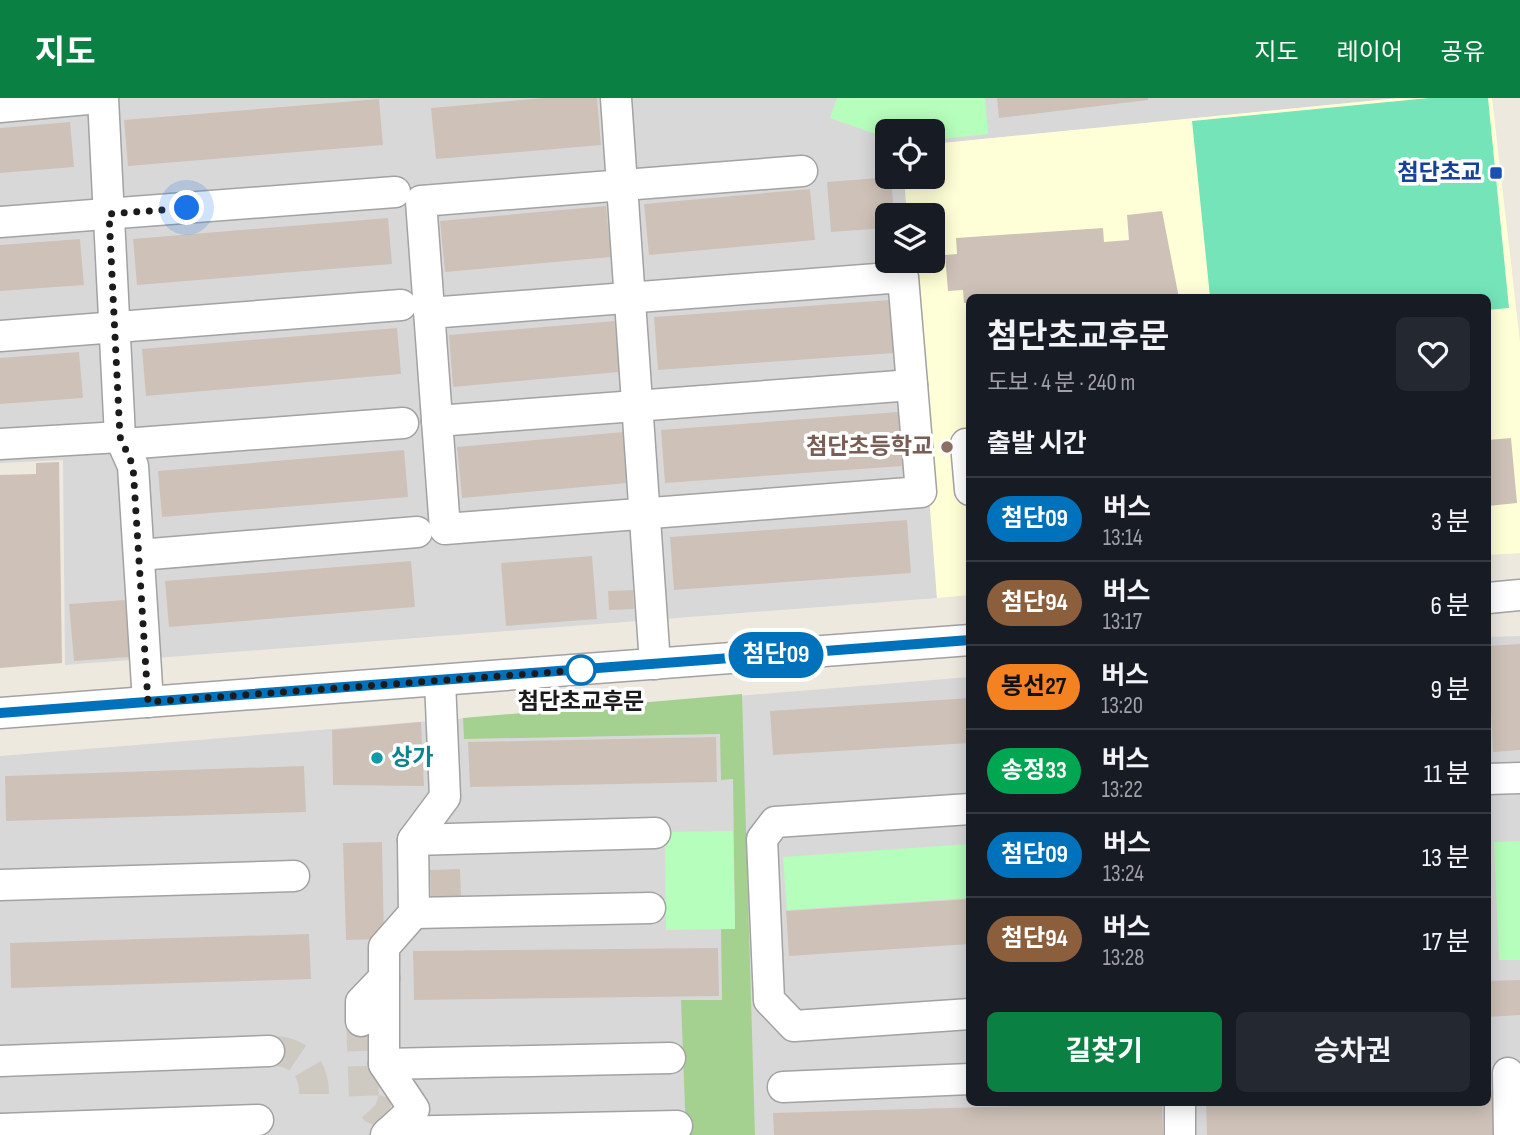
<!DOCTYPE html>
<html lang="ko">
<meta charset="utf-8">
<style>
:root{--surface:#171b24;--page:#242831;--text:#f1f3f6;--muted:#9ea1a6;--line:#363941;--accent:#0b8043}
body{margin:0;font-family:"Sofia Sans Condensed","Noto Sans KR",sans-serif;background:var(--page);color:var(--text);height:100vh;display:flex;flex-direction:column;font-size:26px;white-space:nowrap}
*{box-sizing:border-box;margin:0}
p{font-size:23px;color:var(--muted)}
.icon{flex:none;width:38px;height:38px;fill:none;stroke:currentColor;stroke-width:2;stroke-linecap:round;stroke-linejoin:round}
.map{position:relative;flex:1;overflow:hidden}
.panel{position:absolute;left:966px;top:196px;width:525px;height:812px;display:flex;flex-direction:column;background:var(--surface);border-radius:10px;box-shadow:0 4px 18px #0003}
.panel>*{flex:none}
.badge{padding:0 14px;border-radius:23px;font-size:24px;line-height:46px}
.tools{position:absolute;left:875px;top:21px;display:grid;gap:14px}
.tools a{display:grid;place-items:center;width:70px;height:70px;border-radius:10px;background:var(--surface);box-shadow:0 4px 18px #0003;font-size:35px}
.you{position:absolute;width:35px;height:35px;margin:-18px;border:5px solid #fff;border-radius:50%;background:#1a73e8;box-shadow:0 0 0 10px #1a73e833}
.map>.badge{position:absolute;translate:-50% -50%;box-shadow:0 0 0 4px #fff}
h2{padding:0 21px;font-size:26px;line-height:63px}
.round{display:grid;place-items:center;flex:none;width:74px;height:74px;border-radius:10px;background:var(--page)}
.headline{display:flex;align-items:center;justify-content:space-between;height:119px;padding:0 21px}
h1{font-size:33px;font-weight:700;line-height:52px}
.cta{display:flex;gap:14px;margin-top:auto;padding:14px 21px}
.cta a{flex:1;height:80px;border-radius:10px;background:var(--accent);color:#fff;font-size:28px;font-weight:700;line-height:80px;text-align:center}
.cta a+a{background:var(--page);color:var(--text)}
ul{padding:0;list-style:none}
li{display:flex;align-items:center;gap:21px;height:84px;padding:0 21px;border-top:2px solid var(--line)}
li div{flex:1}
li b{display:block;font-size:26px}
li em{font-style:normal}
li .badge{min-width:77px;font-weight:700;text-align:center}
header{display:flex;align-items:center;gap:42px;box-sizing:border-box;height:98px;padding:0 35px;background:var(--accent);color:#fff}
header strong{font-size:33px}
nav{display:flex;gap:38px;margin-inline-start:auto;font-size:24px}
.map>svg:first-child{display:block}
.residential{fill:#d9d8d8}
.education{fill:#ffffd7}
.forest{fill:#a4d190}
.park{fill:#b6febb}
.pitch{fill:#75e5b9}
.building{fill:#cec2b8}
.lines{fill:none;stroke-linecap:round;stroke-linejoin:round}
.minor-tunnel{stroke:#cecac2;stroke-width:30;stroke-dasharray:30 15;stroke-linecap:butt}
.minor-casing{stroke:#a2a2a2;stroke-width:33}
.minor{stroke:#fff;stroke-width:30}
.line-casing{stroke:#fff;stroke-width:16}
.line{stroke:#0072bc;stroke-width:10}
.walk{stroke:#1b1b1b;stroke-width:7;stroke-dasharray:0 12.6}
.transit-dot{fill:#1a4fb4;stroke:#fff;stroke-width:2.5}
.education-dot{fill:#8d6e63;stroke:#fff;stroke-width:2.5}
.stop-dot{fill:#fff;stroke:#0072bc;stroke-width:3.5}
.culture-dot{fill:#0f9aa8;stroke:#fff;stroke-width:2.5}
.labels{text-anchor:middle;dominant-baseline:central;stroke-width:7;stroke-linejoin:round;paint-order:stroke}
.transit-label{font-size:23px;font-weight:bold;fill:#164399;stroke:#fff;text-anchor:end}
.education-label{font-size:23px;font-weight:bold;fill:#785e54;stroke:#fff;text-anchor:end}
.stop-label{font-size:23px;font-weight:bold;fill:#1b1b1b;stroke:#fff}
.culture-label{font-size:23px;font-weight:bold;fill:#0d838f;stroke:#fff;text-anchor:start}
</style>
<header>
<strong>지도</strong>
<nav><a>지도</a><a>레이어</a><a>공유</a></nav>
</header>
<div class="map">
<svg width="1520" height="1037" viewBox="0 0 1520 1037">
<rect width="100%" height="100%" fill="#eee9df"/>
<g class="residential">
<polygon points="0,0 1399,0 933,46 933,33 887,33 887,79 904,79 907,117 887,117 887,163 911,163 937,500 65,567 63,362 0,365"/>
<polygon points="1520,538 1520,1037 0,1037 0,658 969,579 970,1004 1488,1004 1488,539"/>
</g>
<polygon class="education" points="1399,0 1492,0 1520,244 1520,455 1488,457 1488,200 970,200 969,497 937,500 911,163 933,163 933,117 907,117 904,79 933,79 933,46"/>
<polygon class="forest" points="742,596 755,1037 686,1037 681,902 722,902 721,831 735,830 733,681 721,682 720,636 464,641 463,620"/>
<g class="park">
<polygon points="837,0 985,0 988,36 933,42 933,33 887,33 887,40 830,20"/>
<polygon points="733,733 735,831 666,832 665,734"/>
<polygon points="1520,743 1520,862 1499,862 1494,744"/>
<polygon points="969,746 969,800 787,812 783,759"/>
</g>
<polygon class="pitch" points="1429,0 1488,0 1509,210 1488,212 1488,200 1210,199 1192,23"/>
<g class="building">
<polygon points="544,0 597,0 601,47 436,61 431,10"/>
<polygon points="997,0 1148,0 1148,2 999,20"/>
<polygon points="379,1 383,47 128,68 124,22"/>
<polygon points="70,24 74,69 0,75 0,30"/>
<polygon points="891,79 894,117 887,117 887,130 831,134 827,84"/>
<polygon points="810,91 815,142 649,157 644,106"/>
<polygon points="606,108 611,159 445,174 440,123"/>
<polygon points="1162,113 1179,200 970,200 970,205 964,205 963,192 948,193 945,157 957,156 956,140 1103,130 1104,144 1129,142 1127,117"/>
<polygon points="388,120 392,166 137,187 133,141"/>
<polygon points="80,141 84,187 0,193 0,147"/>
<polygon points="890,202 894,255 658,272 654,219"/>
<polygon points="615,223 619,274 453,289 449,237"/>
<polygon points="397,230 401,276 146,298 142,251"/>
<polygon points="79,254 83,300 0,306 0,260"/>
<polygon points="898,314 902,368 665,385 661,332"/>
<polygon points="623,334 627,385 462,400 457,349"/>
<polygon points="1511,340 1517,405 1488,408 1488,342"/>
<polygon points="404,352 408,399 162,419 158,373"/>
<polygon points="59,364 62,565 0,570 0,377 36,376 36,365"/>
<polygon points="907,422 911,475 674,492 670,439"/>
<polygon points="592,458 597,521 506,528 501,465"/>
<polygon points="411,463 415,509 169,529 165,483"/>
<polygon points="633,492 634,511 609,512 608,493"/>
<polygon points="125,502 129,559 74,563 69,506"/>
<polygon points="1520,546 1520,652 1493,654 1488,548"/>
<polygon points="970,600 970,645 773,657 770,613"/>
<polygon points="421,624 424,688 333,687 332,632"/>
<polygon points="716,639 717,684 470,689 468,644"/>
<polygon points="304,668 306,714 6,723 5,678"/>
<polygon points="382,744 384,841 346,842 343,745"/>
<polygon points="460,771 461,798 431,799 430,772"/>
<polygon points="970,801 970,846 789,858 786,813"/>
<polygon points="309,836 311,881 11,890 10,845"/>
<polygon points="718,850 719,898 414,902 413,853"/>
<polygon points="1520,882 1520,917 1488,919 1488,883"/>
<polygon points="1488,993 1496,993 1497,1037 1207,1037 1206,1004 1488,1004"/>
<polygon points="1162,1004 1163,1037 774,1037 773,1015"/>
</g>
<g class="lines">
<g class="minor-tunnel">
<polyline points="361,923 364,1000 374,1011 388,1016"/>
<path d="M269 953C297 952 314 967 314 996"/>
</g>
<g class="minor-casing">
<g id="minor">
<polyline points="103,0 120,339 133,368 148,604"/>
<polyline points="616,0 655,566"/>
<polyline points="0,9 99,0"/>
<polyline points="0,124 395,94"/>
<polyline points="429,215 903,179 921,394 445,431 421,103 802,73"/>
<polyline points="0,238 401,207"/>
<polyline points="437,323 912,287"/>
<polyline points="0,346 120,339"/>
<polyline points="124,346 403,325"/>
<polyline points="966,346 970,392"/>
<polyline points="139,457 417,434"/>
<polyline points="1488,500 1520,497"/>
<polyline points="0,615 970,542"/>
<polyline points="1488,681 1520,680"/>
<polyline points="970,711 775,724 762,741 769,902 794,928 970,916"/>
<polyline points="413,742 655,735"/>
<polyline points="0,787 294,778"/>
<polyline points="414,815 650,810"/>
<polyline points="361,923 361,904 384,880"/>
<polyline points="0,963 269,953"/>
<polyline points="384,966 670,960"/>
<polyline points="1508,975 1509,1037"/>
<polyline points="783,989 970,981"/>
<polyline points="1180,1004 1180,1037"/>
<polyline points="0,1031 258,1022"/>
<polyline points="389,1034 677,1028"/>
<polyline points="386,1037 414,1011 384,966 384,849 414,815 413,742 445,699 440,583"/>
</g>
</g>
<use href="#minor" class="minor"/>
</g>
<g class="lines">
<g class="line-casing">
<polyline id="line" points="0,615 970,542"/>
</g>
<use href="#line" class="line"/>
<polyline class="walk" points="187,110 109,116 120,339 133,368 148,604 581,572"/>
</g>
<rect class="transit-dot" x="1489" y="68" width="14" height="14" rx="3.5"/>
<circle class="education-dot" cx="947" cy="349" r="7"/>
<circle class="stop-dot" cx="581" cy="572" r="14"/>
<circle class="culture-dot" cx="377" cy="660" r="7"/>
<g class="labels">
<g class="transit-label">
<text x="1482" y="75">첨단초교</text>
</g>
<g class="education-label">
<text x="933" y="349">첨단초등학교</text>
</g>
<g class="stop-label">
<text x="581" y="604">첨단초교후문</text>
</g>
<g class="culture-label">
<text x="391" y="660">상가</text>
</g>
</g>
</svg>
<div class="tools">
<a><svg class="icon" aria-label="locate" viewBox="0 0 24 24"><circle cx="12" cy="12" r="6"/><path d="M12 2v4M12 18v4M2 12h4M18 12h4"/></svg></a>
<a><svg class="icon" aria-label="layers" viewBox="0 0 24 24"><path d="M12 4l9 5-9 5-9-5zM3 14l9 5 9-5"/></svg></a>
</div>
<div class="you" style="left:187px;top:110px"></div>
<b class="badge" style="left:776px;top:557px;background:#0072bc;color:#fff">첨단09</b>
<section class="panel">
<div class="headline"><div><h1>첨단초교후문</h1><p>도보 · 4 분 · 240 m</p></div><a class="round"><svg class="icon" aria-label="heart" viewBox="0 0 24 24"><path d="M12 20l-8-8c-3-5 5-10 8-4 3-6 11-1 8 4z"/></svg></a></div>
<h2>출발 시간</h2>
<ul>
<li><span class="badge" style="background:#0072bc;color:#fff">첨단09</span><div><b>버스</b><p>13:14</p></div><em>3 분</em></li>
<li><span class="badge" style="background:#8b5e3c;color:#fff">첨단94</span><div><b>버스</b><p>13:17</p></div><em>6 분</em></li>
<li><span class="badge" style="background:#f58220;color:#111">봉선27</span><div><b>버스</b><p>13:20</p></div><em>9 분</em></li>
<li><span class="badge" style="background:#00a651;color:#fff">송정33</span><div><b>버스</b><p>13:22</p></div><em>11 분</em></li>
<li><span class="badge" style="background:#0072bc;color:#fff">첨단09</span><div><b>버스</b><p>13:24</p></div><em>13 분</em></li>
<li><span class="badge" style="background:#8b5e3c;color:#fff">첨단94</span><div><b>버스</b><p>13:28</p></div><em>17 분</em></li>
</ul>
<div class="cta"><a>길찾기</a><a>승차권</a></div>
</section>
</div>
